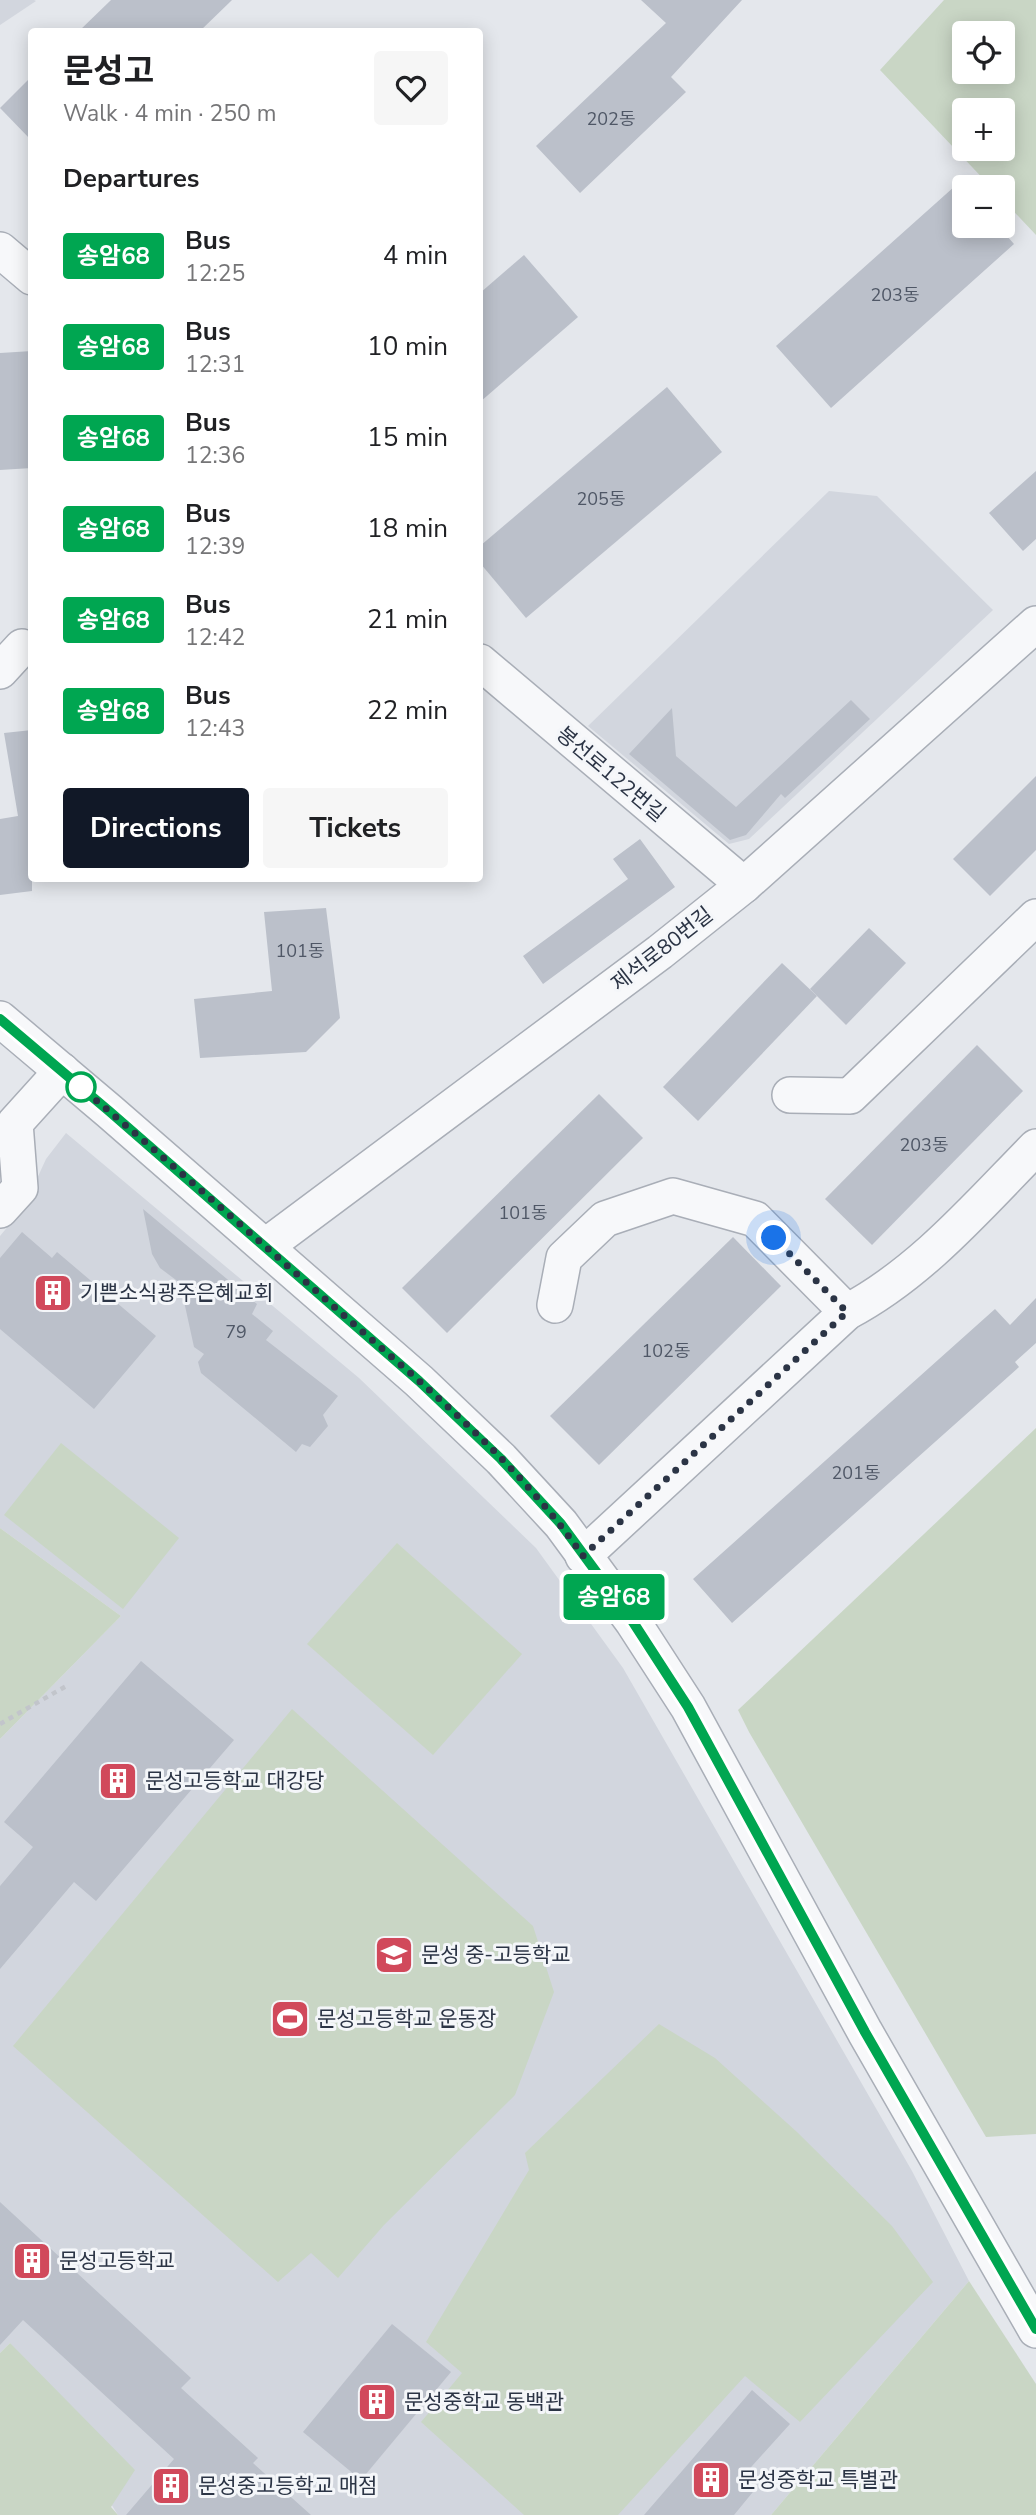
<!DOCTYPE html>
<meta charset="utf-8">
<style>
:root{--surface:#fff;--page:#f6f6f6;--text:#202124;--muted:#757577;--accent:#111827}
body{margin:0;font-family:"Nunito Sans","Noto Sans KR",sans-serif;background:var(--page);color:var(--text);height:100vh;display:flex;flex-direction:column;font-size:26px;white-space:nowrap}
*{box-sizing:border-box;margin:0}
p{font-size:23px;color:var(--muted)}
.icon{flex:none;width:38px;height:38px;fill:none;stroke:currentColor;stroke-width:2;stroke-linecap:round;stroke-linejoin:round}
.map{position:relative;flex:1;overflow:hidden}
.drawer{position:absolute;left:28px;top:28px;width:455px;height:854px;display:flex;flex-direction:column;background:var(--surface);border-radius:7px;box-shadow:0 4px 18px #0003}
.drawer>*{flex:none}
.badge{padding:0 14px;border-radius:5px;font-size:24px;line-height:46px}
.fabs{position:absolute;left:952px;top:21px;display:grid;gap:14px}
.fabs a{display:grid;place-items:center;width:63px;height:63px;border-radius:7px;background:var(--surface);box-shadow:0 4px 18px #0003;font-size:35px}
.you{position:absolute;width:35px;height:35px;margin:-18px;border:5px solid #fff;border-radius:50%;background:#1a73e8;box-shadow:0 0 0 10px #1a73e833}
.map>.badge{position:absolute;translate:-50% -50%;box-shadow:0 0 0 4px #fff}
h2{padding:0 35px;font-size:26px;line-height:63px}
.round{display:grid;place-items:center;flex:none;width:74px;height:74px;border-radius:7px;background:var(--page)}
.head{display:flex;align-items:center;justify-content:space-between;height:119px;padding:0 35px}
h1{font-size:33px;font-weight:700;line-height:52px}
.action{display:flex;gap:14px;margin-top:auto;padding:14px 35px}
.action a{flex:1;height:80px;border-radius:7px;background:var(--accent);color:#fff;font-size:28px;font-weight:700;line-height:80px;text-align:center}
.action a+a{background:var(--page);color:var(--text)}
ul{padding:0;list-style:none}
li{display:flex;align-items:center;gap:21px;height:91px;padding:0 35px}
li div{flex:1}
li b{display:block;font-size:26px}
li em{font-style:normal}
li .badge{min-width:77px;font-weight:700;text-align:center}
.map>svg:first-child{display:block}
.built{fill:#d2d6de}
.green{fill:#c9d6c5;fill-rule:evenodd}
.building{fill:#bbc0ca}
.lines{fill:none;stroke-linecap:round;stroke-linejoin:round}
.minor-casing{stroke:#a9aeb7;stroke-width:38}
.path{stroke:#c2c5cb;stroke-width:4.5;stroke-dasharray:5 5;stroke-linecap:butt}
.minor{stroke:#f7f8fa;stroke-width:35}
.line-casing{stroke:#fff;stroke-width:16}
.line{stroke:#00a651;stroke-width:10}
.walk{stroke:#2b3445;stroke-width:7;stroke-dasharray:0 12.6}
.stop-dot{fill:#fff;stroke:#00a651;stroke-width:3.5}
.labels{text-anchor:middle;dominant-baseline:central;stroke-width:6;stroke-linejoin:round;paint-order:stroke}
.number-label{font-size:18px;fill:#4f5766}
.street-label{font-size:21px;fill:#2b3445;stroke:#f4f6f9}
.poi-label{font-size:21px;fill:#2b3445;stroke:#f4f6f9;text-anchor:start}
</style>
<div class="map">
<svg width="1036" height="2515" viewBox="0 0 1036 2515">
<rect width="100%" height="100%" fill="#e4e7ec"/>
<g class="built">
<polygon points="0,0 34,0 36,1 0,25"/>
<polygon points="829,491 877,496 993,610 749,839 729,844 588,726"/>
<polygon points="66,1133 359,1378 536,1548 623,1668 912,2171 969,2281 771,2515 118,2515 10,2343 0,2353 0,1739 121,1616 0,1528 0,1236 24,1207 46,1159"/>
</g>
<g class="green">
<path d="M944 0H1036V235L1003 200V187H991L880 70ZM964 33H1003V72H964ZM964 110H1003V149H964Z"/>
<polygon points="1036,1428 1036,2134 986,2137 749,1732 738,1710"/>
<polygon points="61,1443 179,1538 123,1609 4,1515"/>
<polygon points="0,1528 121,1616 0,1739"/>
<polygon points="397,1543 522,1654 433,1755 307,1644"/>
<polygon points="292,1709 533,1926 554,1992 515,2095 384,2225 338,2278 311,2253 278,2282 13,2046"/>
<polygon points="659,2024 715,2058 797,2132 892,2226 933,2282 800,2422 745,2376 618,2515 524,2515 421,2422 462,2373 426,2342 529,2170 525,2153"/>
<polygon points="969,2281 1036,2384 1036,2515 771,2515"/>
<polygon points="10,2343 135,2470 111,2507 118,2515 0,2515 0,2353"/>
</g>
<g class="building">
<polygon points="111,0 232,0 199,32 78,32"/>
<polygon points="641,0 742,0 671,77 686,92 580,193 536,146 666,23"/>
<polygon points="32,76 32,141 0,108"/>
<polygon points="964,178 964,226 998,226 1014,244 831,408 776,346"/>
<polygon points="524,255 578,317 480,402 480,293"/>
<polygon points="32,351 32,468 0,470 0,353"/>
<polygon points="667,387 722,452 526,618 480,563 480,546"/>
<polygon points="1036,471 1036,539 1023,551 989,513"/>
<polygon points="851,700 870,719 785,798 781,794 746,835 730,840 629,754 672,708 676,756 736,807"/>
<polygon points="32,730 32,891 0,895 0,819 18,816 4,733"/>
<polygon points="1036,776 1036,850 990,896 953,859"/>
<polygon points="640,839 675,887 543,984 523,956 628,879 613,859"/>
<polygon points="326,908 340,1018 306,1052 200,1058 194,999 272,991 264,912"/>
<polygon points="869,928 906,963 846,1025 810,989"/>
<polygon points="782,963 817,996 698,1121 663,1087"/>
<polygon points="977,1045 1023,1091 872,1245 825,1199"/>
<polygon points="599,1094 643,1138 447,1333 402,1288"/>
<polygon points="143,1209 257,1304 252,1314 273,1331 266,1340 338,1396 323,1415 328,1426 310,1447 302,1444 296,1452 201,1373 198,1362 204,1354 194,1347 180,1283 160,1268 152,1254"/>
<polygon points="22,1232 52,1258 57,1252 156,1336 94,1409 0,1329 0,1258"/>
<polygon points="733,1237 781,1286 599,1465 550,1416"/>
<polygon points="1036,1298 1036,1343 1015,1362 1019,1367 732,1623 693,1579 995,1309 1010,1325"/>
<polygon points="141,1661 234,1740 96,1901 74,1882 0,1969 0,1886 33,1847 4,1822"/>
<polygon points="0,2202 191,2378 181,2388 258,2458 253,2463 311,2515 126,2515 174,2459 23,2320 0,2345"/>
<polygon points="392,2324 451,2372 361,2480 303,2432"/>
<polygon points="752,2390 790,2424 743,2476 757,2487 734,2515 644,2515"/>
</g>
<g class="lines">
<g class="minor-casing">
<g id="minor">
<polyline points="0,250 32,277"/>
<polyline points="480,662 744,885"/>
<polyline points="0,671 22,647"/>
<polyline points="0,1019 109,1111 419,1381 501,1459 561,1524 633,1622 688,1707 865,2032 1036,2330"/>
<polyline points="790,1095 850,1096 1036,917"/>
<polyline points="0,1210 20,1188 15,1123 62,1071"/>
<polyline points="266,1246 660,952 744,885 1036,624"/>
<polyline points="555,1305 564,1258 605,1219 673,1196 755,1219 847,1312"/>
<path d="M583 1556 847 1312C921 1273 978 1206 1036 1147"/>
</g>
</g>
<polyline class="path" points="0,1724 68,1685"/>
<use href="#minor" class="minor"/>
</g>
<g class="lines">
<g class="line-casing">
<polyline id="line" points="0,1019 109,1111 419,1381 501,1459 561,1524 633,1622 688,1707 865,2032 1036,2329"/>
</g>
<use href="#line" class="line"/>
<path class="walk" d="M81 1087 79 1086C170 1162 259 1241 348 1319 431 1391 520 1465 583 1556L847 1312 774 1238"/>
</g>
<defs>
<g id="building-square" transform="scale(2.0125)"><rect x="-9" y="-9" width="18" height="18" rx="4" fill="#d1495b" stroke="#f4f6f9"/><path d="M-4-6H4V6H1V3H-1V6H-4ZM-2.5-4.3h1.7v1.8h-1.7ZM.8-4.3h1.7v1.8H.8ZM-2.5-1h1.7V.8h-1.7ZM.8-1h1.7V.8H.8Z" fill="#fff"/></g>
<g id="school-square" transform="scale(2.0125)"><rect x="-9" y="-9" width="18" height="18" rx="4" fill="#d1495b" stroke="#f4f6f9"/><path d="M0-5L7-2L0 1L-7-2ZM-4 1L0 2.5L4 1V4Q0 6-4 4Z" fill="#fff"/></g>
<g id="stadium-square" transform="scale(2.0125)"><rect x="-9" y="-9" width="18" height="18" rx="4" fill="#d1495b" stroke="#f4f6f9"/><path d="M0-5a6.5 5 0 1 0 0 10a6.5 5 0 1 0 0-10ZM-3.5-1.8h7v3.6h-7Z" fill="#fff"/></g>
</defs>
<g fill-rule="evenodd">
<use href="#building-square" x="53" y="1293"/>
<use href="#building-square" x="118" y="1781"/>
<use href="#school-square" x="394" y="1955"/>
<use href="#stadium-square" x="290" y="2019"/>
<use href="#building-square" x="32" y="2261"/>
<use href="#building-square" x="377" y="2402"/>
<use href="#building-square" x="711" y="2480"/>
<use href="#building-square" x="171" y="2486"/>
</g>
<circle class="stop-dot" cx="81" cy="1087" r="14"/>
<g class="labels">
<g class="number-label">
<text x="611" y="119">202동</text>
<text x="895" y="295">203동</text>
<text x="601" y="499">205동</text>
<text x="300" y="951">101동</text>
<text x="924" y="1145">203동</text>
<text x="523" y="1213">101동</text>
<text x="236" y="1332">79</text>
<text x="666" y="1351">102동</text>
<text x="856" y="1473">201동</text>
</g>
<g class="street-label">
<text transform="translate(611 774) rotate(40)">봉선로122번길</text>
<text transform="translate(662 949) rotate(-38)">제석로80번길</text>
</g>
<g class="poi-label">
<text x="80" y="1293">기쁜소식광주은혜교회</text>
<text x="145" y="1781">문성고등학교 대강당</text>
<text x="421" y="1955">문성 중-고등학교</text>
<text x="317" y="2019">문성고등학교 운동장</text>
<text x="59" y="2261">문성고등학교</text>
<text x="404" y="2402">문성중학교 동백관</text>
<text x="738" y="2480">문성중학교 특별관</text>
<text x="198" y="2486">문성중고등학교 매점</text>
</g>
</g>
</svg>
<div class="fabs">
<a><svg class="icon" aria-label="locate" viewBox="0 0 24 24"><circle cx="12" cy="12" r="6"/><path d="M12 2v4M12 18v4M2 12h4M18 12h4"/></svg></a>
<a>+</a>
<a>−</a>
</div>
<div class="you" style="left:774px;top:1238px"></div>
<b class="badge" style="left:614px;top:1597px;background:#00a651;color:#fff">송암68</b>
<section class="drawer">
<div class="head"><div><h1>문성고</h1><p>Walk · 4 min · 250 m</p></div><a class="round"><svg class="icon" aria-label="heart" viewBox="0 0 24 24"><path d="M12 20l-8-8c-3-5 5-10 8-4 3-6 11-1 8 4z"/></svg></a></div>
<h2>Departures</h2>
<ul>
<li><span class="badge" style="background:#00a651;color:#fff">송암68</span><div><b>Bus</b><p>12:25</p></div><em>4 min</em></li>
<li><span class="badge" style="background:#00a651;color:#fff">송암68</span><div><b>Bus</b><p>12:31</p></div><em>10 min</em></li>
<li><span class="badge" style="background:#00a651;color:#fff">송암68</span><div><b>Bus</b><p>12:36</p></div><em>15 min</em></li>
<li><span class="badge" style="background:#00a651;color:#fff">송암68</span><div><b>Bus</b><p>12:39</p></div><em>18 min</em></li>
<li><span class="badge" style="background:#00a651;color:#fff">송암68</span><div><b>Bus</b><p>12:42</p></div><em>21 min</em></li>
<li><span class="badge" style="background:#00a651;color:#fff">송암68</span><div><b>Bus</b><p>12:43</p></div><em>22 min</em></li>
</ul>
<div class="action"><a>Directions</a><a>Tickets</a></div>
</section>
</div>
